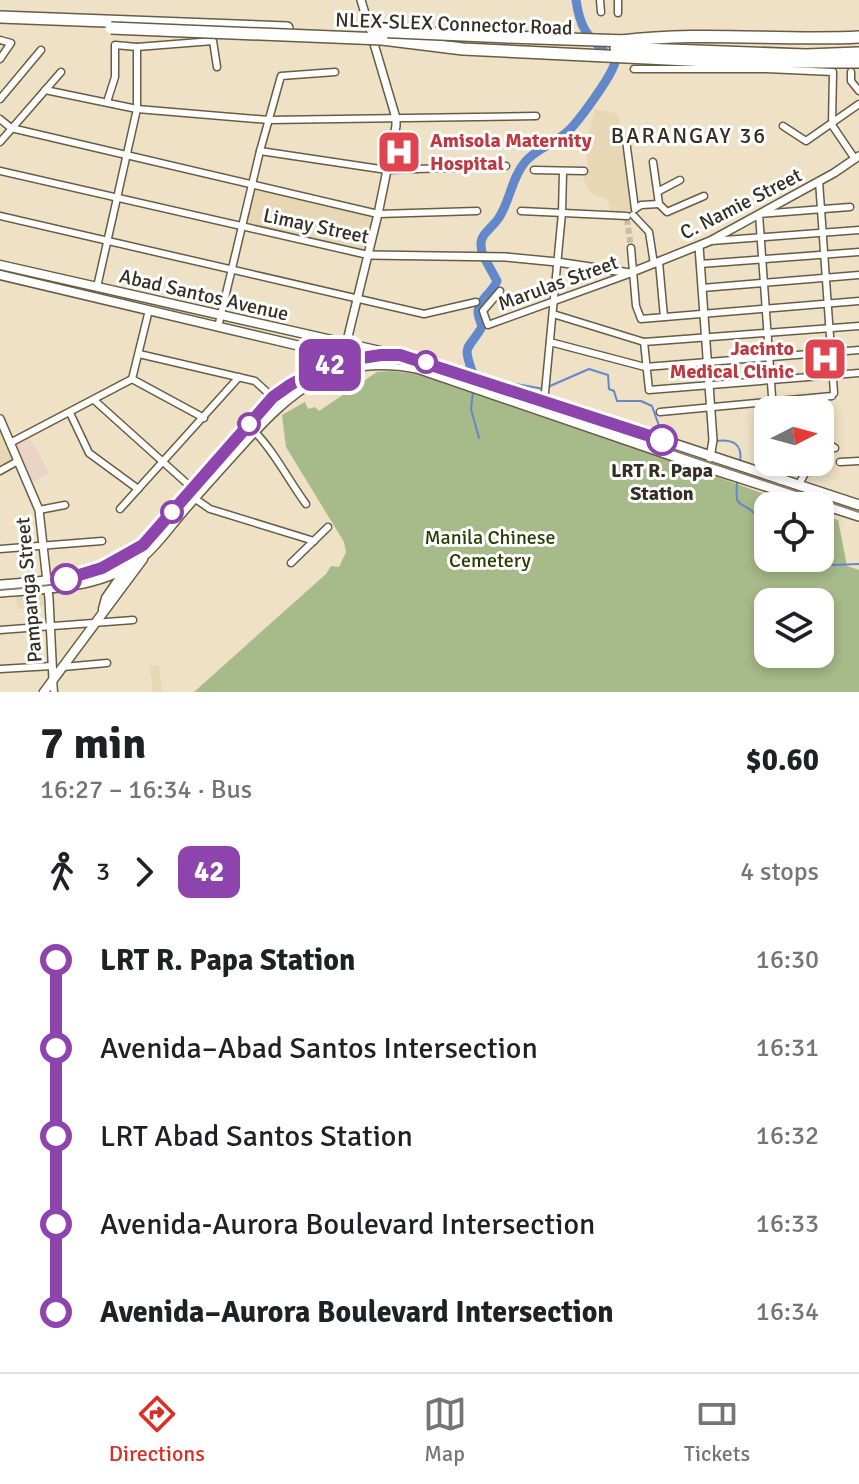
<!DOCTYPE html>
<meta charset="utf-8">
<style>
:root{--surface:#fff;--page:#f2f2f2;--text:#202124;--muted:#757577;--line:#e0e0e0;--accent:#d93025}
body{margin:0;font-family:Signika,sans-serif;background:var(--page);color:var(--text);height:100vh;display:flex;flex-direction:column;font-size:30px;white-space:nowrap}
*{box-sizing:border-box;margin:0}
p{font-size:26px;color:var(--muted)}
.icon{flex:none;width:44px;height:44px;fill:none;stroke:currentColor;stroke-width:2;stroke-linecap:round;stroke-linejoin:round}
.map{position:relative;height:692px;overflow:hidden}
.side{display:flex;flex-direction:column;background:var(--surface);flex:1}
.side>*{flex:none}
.badge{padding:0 16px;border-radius:12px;font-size:28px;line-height:52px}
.needle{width:52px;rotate:84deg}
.controls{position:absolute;left:754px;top:396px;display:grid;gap:16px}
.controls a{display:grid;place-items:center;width:80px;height:80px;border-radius:16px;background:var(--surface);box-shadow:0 4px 12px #0003;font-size:40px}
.map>.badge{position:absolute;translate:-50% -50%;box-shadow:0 0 0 4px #fff}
.legs{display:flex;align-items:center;gap:12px;height:88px;padding:0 40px;font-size:26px}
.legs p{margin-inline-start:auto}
.head{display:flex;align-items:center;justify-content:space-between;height:136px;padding:0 40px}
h1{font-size:44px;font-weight:800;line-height:60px}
ul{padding:0 40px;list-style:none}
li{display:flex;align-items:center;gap:28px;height:88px;font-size:30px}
li i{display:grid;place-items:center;width:12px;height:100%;margin:0 10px;background:currentColor}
li i::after{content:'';width:20px;height:20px;margin:-10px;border:6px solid;border-radius:50%;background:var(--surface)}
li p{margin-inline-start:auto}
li:first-child i{background:linear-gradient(#0000 50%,currentColor 0)}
li:last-child i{background:linear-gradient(currentColor 50%,#0000 0)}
.tab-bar{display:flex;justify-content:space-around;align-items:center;height:112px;border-top:2px solid var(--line);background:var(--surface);font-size:22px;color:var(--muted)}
.tab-bar a{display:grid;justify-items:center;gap:4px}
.tab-bar .current{color:var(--accent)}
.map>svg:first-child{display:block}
.built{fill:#e7d7b4}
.industrial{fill:#e9d4c6}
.green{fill:#a7ba89;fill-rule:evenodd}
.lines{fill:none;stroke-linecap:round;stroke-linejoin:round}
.stream{stroke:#6288ca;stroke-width:2}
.river{stroke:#6288ca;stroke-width:9}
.minor-tunnel{stroke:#c9bda5;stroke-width:6;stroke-dasharray:6 3;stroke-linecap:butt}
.minor-casing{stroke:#685d44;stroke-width:9}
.tertiary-casing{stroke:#685d44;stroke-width:10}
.secondary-casing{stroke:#685d44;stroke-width:11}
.primary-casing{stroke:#685d44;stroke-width:12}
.motorway-casing{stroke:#685d44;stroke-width:14}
.minor{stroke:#fff;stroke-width:6}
.tertiary{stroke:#fff;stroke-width:7}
.secondary{stroke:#fff;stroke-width:8}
.primary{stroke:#fff;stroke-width:9}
.motorway{stroke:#fff;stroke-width:11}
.tram{stroke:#8a826f;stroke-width:2}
.motorway-bridge-casing{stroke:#685d44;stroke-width:14;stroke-linecap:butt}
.motorway-bridge{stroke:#fff;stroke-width:11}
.line-1-casing{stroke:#fff;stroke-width:18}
.line-1{stroke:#8e44ad;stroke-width:12}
.stop-1-dot{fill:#fff;stroke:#8e44ad;stroke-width:4}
.labels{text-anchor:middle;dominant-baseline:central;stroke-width:6;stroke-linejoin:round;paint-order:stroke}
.street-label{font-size:20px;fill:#332f24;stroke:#fff}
.health-label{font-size:20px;font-weight:bold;fill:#be3a42;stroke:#fff;text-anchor:start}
.stop-label{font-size:20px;font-weight:bold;fill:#332f24;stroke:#fff}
.park-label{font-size:20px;fill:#2c3d01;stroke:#fff}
.neighbourhood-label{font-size:22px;letter-spacing:2px;fill:#332f24;stroke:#fff}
</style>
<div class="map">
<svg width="859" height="692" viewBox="0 0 859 692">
<rect width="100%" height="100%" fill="#eee1c5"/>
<g class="built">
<polygon points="595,109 618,114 632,210 611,213 607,199 590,193 583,180 587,167 587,140"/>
<polygon points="255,187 375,217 364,253 246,224"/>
<polygon points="0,428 15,461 0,469"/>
<polygon points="43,590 45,606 17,609 16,593"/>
<polygon points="159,665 162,692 153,692 150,666"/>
</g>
<polygon class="industrial" points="28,435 49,473 31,483 14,442"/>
<path class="green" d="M391 371 416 374 591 432 798 506H768V558H820V514L838 520 847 566 859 570V692H194L326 574 331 566 339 567 346 552 344 542 286 447 282 415 305 402 308 409 315 407 319 411 377 372ZM768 602H820V654H768Z"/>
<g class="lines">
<g class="stream">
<polyline points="485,377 499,380"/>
<polyline points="505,382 544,389"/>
<polyline points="550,386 589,369 608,375 609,389 614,391 617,401 641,401 652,406 663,437"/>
<polyline points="473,392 471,409 479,438"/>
<path d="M716 441C733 439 743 444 740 462"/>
<path d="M737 482C735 512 740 499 754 513 761 520 763 535 768 543"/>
<polyline points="803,558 834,565 859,564"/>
</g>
<g class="river">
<path d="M483 255C476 235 488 233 498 219 510 202 511 179 525 162 535 150 553 144 566 133 577 124 612 76 615 62 591 38 581 35 576 0"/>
<path d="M473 374C462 343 467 352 482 327 481 322 478 317 478 312 478 300 493 292 497 281L485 259"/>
</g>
<polyline class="minor-tunnel" points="627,219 631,248"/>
<g class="minor-casing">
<g id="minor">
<polyline points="600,0 601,12"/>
<polyline points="618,13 618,0"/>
<polyline points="0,40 11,43 0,59"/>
<polyline points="634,69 766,69 833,72 832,125 855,159"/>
<polyline points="851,72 851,81 859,91"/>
<polyline points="45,90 137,109 269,120 536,116"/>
<polyline points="0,99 41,50"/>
<polyline points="107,102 115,77 115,45 137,47 213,41 217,67"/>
<polyline points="0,119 11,128 378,214 477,211"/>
<polyline points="783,126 806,141 859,104"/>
<polyline points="626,140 635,209"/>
<polyline points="0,142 61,72"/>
<polyline points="260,151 387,170 506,166"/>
<polyline points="653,162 659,204 667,212 704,196"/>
<polyline points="534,170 584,171"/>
<polyline points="0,171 368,255"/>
<polyline points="819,181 834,393"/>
<polyline points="659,191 680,180"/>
<polyline points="635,209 641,205 659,204"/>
<polyline points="521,211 627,216"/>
<polyline points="633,215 649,232 654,264"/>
<polyline points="0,216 424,314 476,302"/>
<polyline points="711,241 859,230"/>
<polyline points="631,248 636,306 641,319 859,301"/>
<polyline points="659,262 664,317"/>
<polyline points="700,264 859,252"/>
<polyline points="97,287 137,109 137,47"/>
<polyline points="702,288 859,275"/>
<polyline points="500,291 483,311 488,325 629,274"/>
<polyline points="553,314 644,342 859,326"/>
<polyline points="218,327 260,151 281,76 335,72"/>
<polyline points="550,342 645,367 859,350"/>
<polyline points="644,342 649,390 859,373"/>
<polyline points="139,354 255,381 280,404"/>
<polyline points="132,379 204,418"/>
<polyline points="94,400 192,488"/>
<polyline points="544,403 562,213 563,172"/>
<polyline points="773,410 759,214 850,207"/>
<polyline points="660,412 832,396"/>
<polyline points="70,413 89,453 138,489"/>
<path d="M254 431C275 452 288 480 306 504"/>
<polyline points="820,438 835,448"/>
<polyline points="10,443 132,379 149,310"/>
<polyline points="840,462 859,461"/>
<polyline points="0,471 18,461"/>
<polyline points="781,481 785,471 781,462"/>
<polyline points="798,486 811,462"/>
<polyline points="191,496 210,509 314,541"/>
<polyline points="120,509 239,377"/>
<polyline points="39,510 65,505"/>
<polyline points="0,549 102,541"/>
<polyline points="291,563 328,527"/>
<polyline points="0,630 133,620"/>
<polyline points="63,667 107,663"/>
<polyline points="0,669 52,666"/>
<polyline points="53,680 54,692"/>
</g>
</g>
<g class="tertiary-casing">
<g id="tertiary">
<polyline points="699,246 713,440 710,458"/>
<polyline points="368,255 506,257 557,262 630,273 710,241 834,173 859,156"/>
<polyline points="342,361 378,214 396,126 396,118 361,0"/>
<polyline points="0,419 39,510 49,599 53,680"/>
</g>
</g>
<g class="secondary-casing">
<g id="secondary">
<polyline points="0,265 389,353"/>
<polyline points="0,275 317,350 343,363"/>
<polyline points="103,609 106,598 142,546"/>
<polyline points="44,692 143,559"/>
</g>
</g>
<g class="primary-casing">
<g id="primary">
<polyline points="317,350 321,361 317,370"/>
<path d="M0 585C64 580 87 579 143 545L273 397C316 364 367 347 420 360L859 505"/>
<path d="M0 592C48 588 100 589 141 558 156 546 169 527 182 512 200 491 219 470 239 448 291 390 332 352 417 368L697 464 859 516"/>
</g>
</g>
<g class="motorway-casing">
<g id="motorway">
<polyline points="0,17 287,28"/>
<polyline points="508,37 627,41"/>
<polyline points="382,39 463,49 729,62 859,62"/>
<path d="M622 41C701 31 780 41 859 37"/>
<polyline points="616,48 806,55 859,53"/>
</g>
</g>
<use href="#minor" class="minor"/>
<use href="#tertiary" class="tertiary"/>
<use href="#secondary" class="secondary"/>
<use href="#primary" class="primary"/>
<use href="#motorway" class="motorway"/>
<path class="tram" d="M0 590C56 585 94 584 141 552L282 399C321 365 374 355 425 368L859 512"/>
<g class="motorway-bridge-casing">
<g id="motorway-bridge">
<polyline points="111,28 382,39"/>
<polyline points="373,31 508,37"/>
</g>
</g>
<use href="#motorway-bridge" class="motorway-bridge"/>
</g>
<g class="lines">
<g class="line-1-casing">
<polyline id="line-1" points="66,579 102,568 143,545 273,397 290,385 317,370 342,361 381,355 400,355 662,440"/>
</g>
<use href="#line-1" class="line-1"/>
</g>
<defs>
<g id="hospital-square" transform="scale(2.3)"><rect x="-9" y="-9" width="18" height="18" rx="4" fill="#e0444e" stroke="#fff"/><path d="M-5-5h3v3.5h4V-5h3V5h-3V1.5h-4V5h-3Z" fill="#fff"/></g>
</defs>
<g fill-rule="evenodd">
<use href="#hospital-square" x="399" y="152"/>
<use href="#hospital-square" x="825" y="359"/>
</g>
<g class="stop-1-dot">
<circle cx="426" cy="362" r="10"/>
<circle cx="249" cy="424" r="10"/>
<circle cx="662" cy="440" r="14"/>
<circle cx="172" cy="512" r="10"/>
<circle cx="66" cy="579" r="14"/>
</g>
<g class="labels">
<g class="street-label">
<text transform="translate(454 24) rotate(2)">NLEX-SLEX Connector Road</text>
<text transform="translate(741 204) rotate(-27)">C. Namie Street</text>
<text transform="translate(316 226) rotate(12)">Limay Street</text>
<text transform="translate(558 283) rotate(-20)">Marulas Street</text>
<text transform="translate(204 295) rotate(13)">Abad Santos Avenue</text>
<text transform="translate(29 590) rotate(-95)">Pampanga Street</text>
</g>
<g class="health-label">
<text x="430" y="140">Amisola Maternity<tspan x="430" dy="23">Hospital</tspan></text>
<text x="794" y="348" text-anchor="end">Jacinto<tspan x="794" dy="23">Medical Clinic</tspan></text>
</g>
<g class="stop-label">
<text x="662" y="470">LRT R. Papa<tspan x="662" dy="23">Station</tspan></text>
</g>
<g class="park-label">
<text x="490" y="537">Manila Chinese<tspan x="490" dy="23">Cemetery</tspan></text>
</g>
<g class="neighbourhood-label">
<text x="689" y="135">BARANGAY 36</text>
</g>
</g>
</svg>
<div class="controls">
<a><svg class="needle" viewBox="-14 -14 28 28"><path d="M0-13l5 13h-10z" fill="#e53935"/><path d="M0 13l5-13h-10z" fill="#757577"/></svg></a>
<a><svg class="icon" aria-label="locate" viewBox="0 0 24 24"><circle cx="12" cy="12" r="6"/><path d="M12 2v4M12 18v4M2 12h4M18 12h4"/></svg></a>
<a><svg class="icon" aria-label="layers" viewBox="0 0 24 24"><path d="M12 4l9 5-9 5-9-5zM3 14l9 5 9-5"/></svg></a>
</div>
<b class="badge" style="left:330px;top:365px;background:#8e44ad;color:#fff">42</b>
</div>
<section class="side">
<div class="head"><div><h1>7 min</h1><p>16:27 – 16:34 · Bus</p></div><b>$0.60</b></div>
<div class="legs"><svg class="icon" aria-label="walk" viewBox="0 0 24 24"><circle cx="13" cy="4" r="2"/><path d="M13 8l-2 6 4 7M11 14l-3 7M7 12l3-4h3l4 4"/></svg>3<svg class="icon" aria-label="forward" viewBox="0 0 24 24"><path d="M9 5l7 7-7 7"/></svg><b class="badge" style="background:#8e44ad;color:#fff">42</b><p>4 stops</p></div>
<ul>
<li><i style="color:#8e44ad"></i><b>LRT R. Papa Station</b><p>16:30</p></li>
<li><i style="color:#8e44ad"></i><span>Avenida–Abad Santos Intersection</span><p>16:31</p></li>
<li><i style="color:#8e44ad"></i><span>LRT Abad Santos Station</span><p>16:32</p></li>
<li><i style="color:#8e44ad"></i><span>Avenida-Aurora Boulevard Intersection</span><p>16:33</p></li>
<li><i style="color:#8e44ad"></i><b>Avenida–Aurora Boulevard Intersection</b><p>16:34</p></li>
</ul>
</section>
<nav class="tab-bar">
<a class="current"><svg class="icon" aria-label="directions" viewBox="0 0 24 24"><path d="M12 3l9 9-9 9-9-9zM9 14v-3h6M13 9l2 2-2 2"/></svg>Directions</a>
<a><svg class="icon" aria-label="map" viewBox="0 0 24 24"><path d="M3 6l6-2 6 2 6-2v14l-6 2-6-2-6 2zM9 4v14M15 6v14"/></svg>Map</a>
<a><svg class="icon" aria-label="tickets" viewBox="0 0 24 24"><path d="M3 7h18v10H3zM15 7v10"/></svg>Tickets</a>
</nav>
